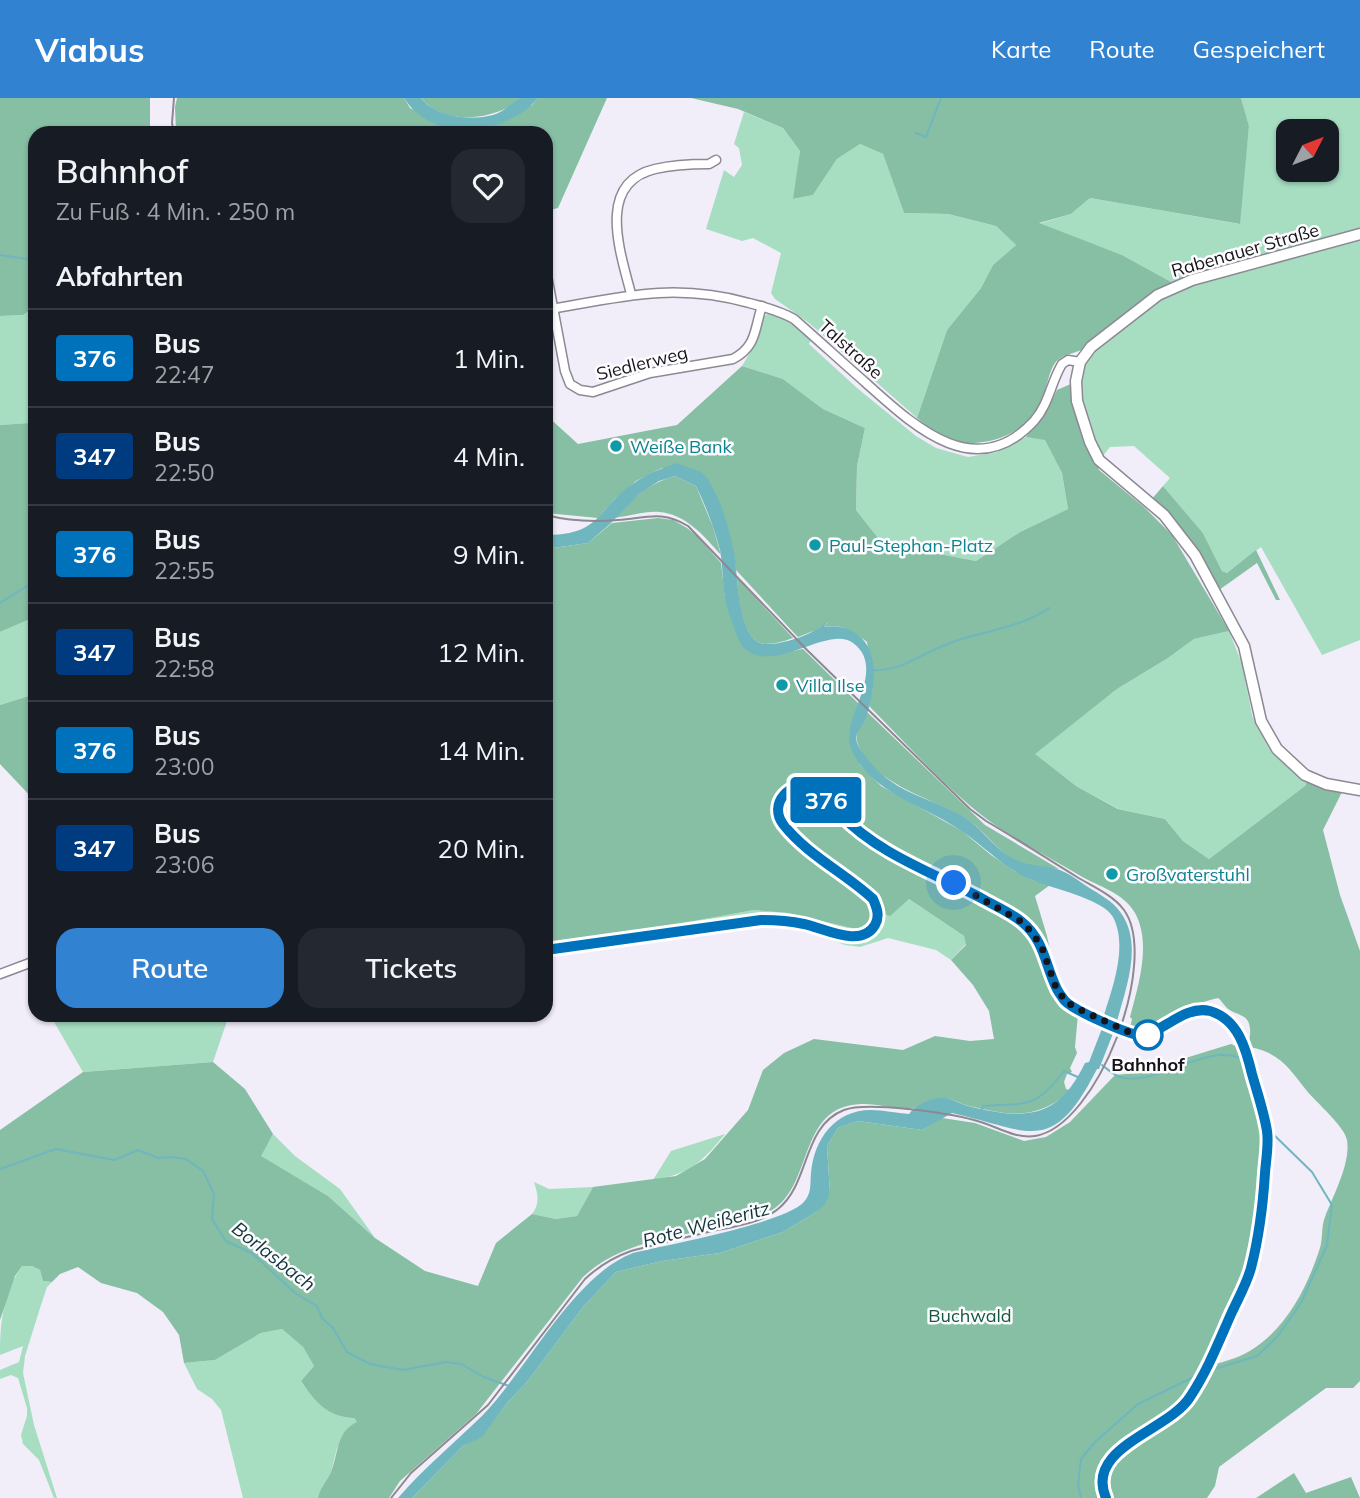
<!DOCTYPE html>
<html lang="de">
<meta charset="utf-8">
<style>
:root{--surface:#171b24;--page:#242831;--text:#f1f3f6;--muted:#9ea1a6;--line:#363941;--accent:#3183d2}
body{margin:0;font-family:Mulish,sans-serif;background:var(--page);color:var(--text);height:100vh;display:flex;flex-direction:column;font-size:26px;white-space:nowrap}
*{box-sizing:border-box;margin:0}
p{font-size:23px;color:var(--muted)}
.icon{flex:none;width:38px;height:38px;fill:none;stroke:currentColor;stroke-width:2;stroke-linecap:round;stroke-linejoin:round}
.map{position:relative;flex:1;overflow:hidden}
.sheet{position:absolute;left:28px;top:28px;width:525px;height:896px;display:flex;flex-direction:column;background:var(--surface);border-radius:21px;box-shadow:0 2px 5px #0004}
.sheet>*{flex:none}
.badge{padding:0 14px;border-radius:5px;font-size:24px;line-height:46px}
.needle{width:46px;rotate:48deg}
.fabs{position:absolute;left:1276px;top:21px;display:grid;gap:14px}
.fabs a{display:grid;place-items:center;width:63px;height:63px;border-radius:14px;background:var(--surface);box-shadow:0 2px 5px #0004;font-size:35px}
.you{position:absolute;width:35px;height:35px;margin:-18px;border:5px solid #fff;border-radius:50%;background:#1a73e8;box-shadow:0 0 0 10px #1a73e833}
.map>.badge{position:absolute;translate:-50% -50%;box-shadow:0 0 0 4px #fff}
h2{padding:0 28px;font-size:26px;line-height:63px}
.round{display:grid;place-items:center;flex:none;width:74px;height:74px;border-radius:21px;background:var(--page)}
.summary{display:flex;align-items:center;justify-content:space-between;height:119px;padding:0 28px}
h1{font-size:33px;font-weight:600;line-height:52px}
.button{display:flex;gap:14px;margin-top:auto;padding:14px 28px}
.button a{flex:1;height:80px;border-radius:21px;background:var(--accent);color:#fff;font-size:28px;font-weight:600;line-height:80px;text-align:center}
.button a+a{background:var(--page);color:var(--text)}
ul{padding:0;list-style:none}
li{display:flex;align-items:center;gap:21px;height:98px;padding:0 28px;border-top:2px solid var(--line)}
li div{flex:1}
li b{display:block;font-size:26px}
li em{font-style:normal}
li .badge{min-width:77px;font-weight:700;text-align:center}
header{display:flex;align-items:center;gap:42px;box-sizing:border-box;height:98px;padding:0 35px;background:var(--accent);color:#fff}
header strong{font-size:33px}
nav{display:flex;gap:38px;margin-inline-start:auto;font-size:24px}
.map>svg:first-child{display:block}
.green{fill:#a7dec2;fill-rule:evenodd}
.forest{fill:#86bfa3}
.water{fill:#70b6bf}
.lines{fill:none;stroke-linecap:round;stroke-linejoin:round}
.stream{stroke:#70b6bf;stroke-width:2}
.minor-casing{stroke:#8d8994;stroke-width:11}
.major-casing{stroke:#8d8994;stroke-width:13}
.minor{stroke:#fff;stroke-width:8}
.major{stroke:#fff;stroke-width:10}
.rail{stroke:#8c8991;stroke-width:2}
.line-casing{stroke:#fff;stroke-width:16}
.line{stroke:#0072bc;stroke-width:10}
.walk{stroke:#161418;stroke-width:7;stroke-dasharray:0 12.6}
.culture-dot{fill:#0f9aa8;stroke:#fdfcfe;stroke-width:2.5}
.stop-dot{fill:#fff;stroke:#0072bc;stroke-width:3.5}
.labels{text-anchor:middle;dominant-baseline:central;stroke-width:5;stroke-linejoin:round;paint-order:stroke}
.street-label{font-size:18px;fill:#161418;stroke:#fdfcfe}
.culture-label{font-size:18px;fill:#0d838f;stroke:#fdfcfe;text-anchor:start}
.stop-label{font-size:18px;font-weight:bold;fill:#161418;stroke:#fdfcfe}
.park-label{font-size:18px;fill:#14593f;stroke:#fdfcfe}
.water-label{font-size:19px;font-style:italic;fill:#113439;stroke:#fdfcfe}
</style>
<header>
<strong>Viabus</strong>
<nav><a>Karte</a><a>Route</a><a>Gespeichert</a></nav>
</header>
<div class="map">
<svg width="1360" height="1400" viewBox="0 0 1360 1400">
<rect width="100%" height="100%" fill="#f1edf9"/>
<g class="green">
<path d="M1241 0H1360V133L1173 185 1122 157 1038 126 1071 116 1090 100 1239 126 1249 28ZM1288 33H1326V72H1288Z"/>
<polygon points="744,14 783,30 800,53 794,101 813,97 837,61 860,46 883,56 904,115 948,116 996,128 1016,147 993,167 981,190 947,232 917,320 809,225 775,201 771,195 781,155 753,140 742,143 706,131 724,72 734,79 742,67 739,50 734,46"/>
<polygon points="1360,139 1360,542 1322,557 1261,449 1227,475 1222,473 1203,435 1163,388 1170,380 1134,348 1110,349 1102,359 1093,343 1079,294 1083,268 1097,248 1172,192"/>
<polygon points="35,209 35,310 31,325 0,327 0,218 23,217"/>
<path d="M772 214 796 229 811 242 809 246 857 290 916 338 936 350 968 359 997 354 1026 339 1045 341 1062 375 1068 411 1020 434 976 463 882 445 856 412 857 368 865 330 823 311 783 281 742 268C747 259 753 251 757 242 762 231 758 218 772 214Z"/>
<polygon points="35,519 35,596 0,607 0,534"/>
<polygon points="1229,533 1242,566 1252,617 1257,629 1271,654 1307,684 1305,688 1209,761 1183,743 1165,721 1119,711 1076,688 1034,656 1117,591 1168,560 1194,541"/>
<polygon points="909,801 964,838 966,846 951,862 936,852 888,840 860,849 845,847 800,830 747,827 546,858 546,846 601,840 754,812 788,815 856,831 874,812"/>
<polygon points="50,917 229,917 213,964 83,974"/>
<polygon points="273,1036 295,1058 340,1091 375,1140 328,1098 260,1058"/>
<path d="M725 1036C702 1064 690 1076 653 1082L671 1053Z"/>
<path d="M534 1084 549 1091 593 1089 577 1118 556 1121 532 1116C540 1106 538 1096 534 1084Z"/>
<path d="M22 1168H32L40 1172 43 1183 52 1184 47 1189 41 1207 25 1258 23 1275 34 1327 57 1400H54L39 1362 23 1346 21 1337 27 1318V1310L18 1280 11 1277 0 1281V1272L19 1264 23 1248 0 1257C0 1225 3 1195 22 1168Z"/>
<path d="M282 1231 303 1249 314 1268 301 1283C315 1304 327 1319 354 1320L357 1324 337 1350 331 1374 318 1400H243L221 1312 212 1301 197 1291 184 1265 215 1262 261 1235Z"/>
</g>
<g class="forest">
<polygon points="0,0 150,0 150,35 35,35 35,209 23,217 0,218"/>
<polygon points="177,0 404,0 410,10 466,32 532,7 538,0 607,0 558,110 546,113 546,35 176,35 175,9"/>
<path d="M421 0H522C496 22 445 29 421 0Z"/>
<path d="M691 0H1241L1249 28 1240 126 1090 100 1071 116 1039 125 1122 157 1173 185C1142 203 1116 228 1087 249 1078 255 1066 255 1058 262 1049 268 1046 295 1041 306 1026 336 985 351 953 343 939 339 928 330 917 320L947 232 981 190 993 167 1016 147 996 128 948 116 904 115 883 56 860 46 837 61 813 97 793 101 800 53 783 30 738 11Z"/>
<path d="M742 268 783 281 823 311 865 330 857 368 856 412 882 445 976 463 1020 434 1068 411 1062 375 1045 342 1026 339 1048 310 1057 292 1073 285 1099 372 1144 409 1172 437 1229 533 1194 541 1168 560 1117 591 1035 656 1076 688 1118 711 1165 721 1183 743 1209 761 1305 688 1307 684 1342 694 1323 732 1340 797 1360 853V1283L1353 1290H1326L1219 1369 1215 1388 1207 1400H412L463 1348 482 1338 507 1305 527 1284 583 1209 616 1174 662 1163 720 1155 783 1134 816 1114 830 1095 827 1048 838 1030 858 1023 922 1032 942 1020 975 1025 1024 1043 1046 1039 1070 1024 1115 977 1137 975 1231 946 1243 951 1261 1026 1260 1088 1254 1134 1246 1173 1205 1264 1213 1267C1225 1263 1238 1260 1248 1254 1286 1232 1307 1190 1320 1150 1323 1140 1321 1129 1325 1119 1333 1098 1351 1065 1347 1042 1345 1029 1316 1004 1307 993 1289 970 1280 955 1250 949 1248 942 1251 938 1250 931 1249 914 1234 918 1226 909 1223 906 1221 902 1218 900 1208 902 1190 908 1181 914 1164 924 1151 940 1130 930L1132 921 1130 919C1138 888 1152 846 1135 815 1123 794 1099 789 1079 777 1048 758 1013 741 984 719 945 689 905 644 869 608L873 588 867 544C853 533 841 525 824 529L828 524 816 532 798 539 795 536 736 472 733 452 715 394 662 370 636 383 615 401 598 420 546 415V317L578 346 677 327Z"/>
<polygon points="35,310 35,519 0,534 0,327 30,325"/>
<path d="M675 378 696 388 713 429 721 457C704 438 686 416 659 414 645 413 629 418 615 420 631 400 650 385 675 378Z"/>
<path d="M1163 388 1203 435 1222 473 1227 475 1256 452 1280 502H1276L1257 465 1219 492C1198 455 1184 430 1151 402Z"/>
<path d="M658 420 673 422 687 430 697 438 721 465 725 500 733 526 766 558 803 551 859 606 849 636 860 667 881 688 962 733 991 757 1013 772 1032 782 1050 787 1035 798 1047 838 1061 905 1078 916 1075 949 1077 955 1070 970 1072 974 1067 976 1064 984 1066 991 1070 992 1068 995C1034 1023 1009 1017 969 1008 960 1006 952 1000 944 1000 932 1000 925 1008 914 1010 900 1013 878 1005 861 1006 799 1008 813 1083 775 1110 762 1119 745 1122 730 1126 679 1140 623 1141 583 1179L476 1316 400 1383 389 1400H318C320 1390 327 1383 331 1374 339 1354 336 1334 357 1324L354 1320C327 1319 315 1304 301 1283L314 1268 303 1249 282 1231 261 1235 215 1262 184 1265 179 1237 163 1214 137 1195 101 1185 78 1169 60 1176 52 1184 43 1183 40 1172 32 1168H22L15 1178 0 1222V1032L83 974 213 964 245 991 273 1036 261 1058 328 1098 375 1140 425 1173 478 1188 496 1145 532 1116 556 1121 577 1118 593 1089 676 1078 705 1061 748 1012 763 972 784 955 814 941 903 952 935 938 970 943 994 941 989 913 973 887 951 862 966 847 964 838 909 801 890 818 874 812 871 824 856 831 788 815 754 812 601 840 546 846V451L588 445 612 425Z"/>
<path d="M737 480 793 540C785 543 774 546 765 546 742 545 738 497 737 480Z"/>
<polygon points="35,596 35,703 0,666 0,607"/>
<path d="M867 614 985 727 1059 771C1045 770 1030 769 1017 763 996 753 984 731 964 719 929 699 872 686 857 644 854 636 864 622 867 614Z"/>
<polygon points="1294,1375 1306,1395 1351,1379 1360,1400 1256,1400"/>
</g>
<g class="water">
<path d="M404 0H421C436 19 470 23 493 17 504 14 511 5 521 0 525 0 533 0 538 0 506 38 433 46 404 0Z"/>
<path d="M677 365C684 368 695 371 702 375 718 388 730 434 734 454 738 475 737 542 764 546 778 547 803 540 815 532 820 530 823 526 828 523L824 529C836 527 848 529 858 537 882 555 874 597 865 622 862 628 856 635 856 641 857 652 880 676 889 682 912 699 942 705 966 720 985 733 996 754 1019 763 1032 769 1047 767 1060 772 1070 776 1079 783 1088 789 1099 796 1113 803 1121 815 1143 846 1126 890 1117 923L1104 917C1113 888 1128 848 1113 819 1103 801 1051 790 1032 782 1005 771 986 750 963 734 929 710 888 701 861 668 855 660 849 649 849 639 849 613 885 568 853 545 828 526 772 579 743 549 740 546 738 540 736 535 732 524 727 512 725 500 722 484 723 468 720 452 714 430 706 408 696 388L675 378 659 383 639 396 610 426 588 445 546 451V437C604 437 597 408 637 383 649 375 663 370 677 365Z"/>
<path d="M1103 928 1114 933 1099 971H1097C1052 1059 1031 1033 952 1015L922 1032 858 1023 838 1030 827 1048 830 1095 825 1106 816 1114 783 1134 720 1155 662 1163 616 1174 583 1209 527 1284 507 1305 482 1339 463 1348 412 1400H398C424 1370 454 1345 482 1318 526 1273 574 1177 633 1155 669 1146 778 1127 803 1105 812 1096 810 1086 811 1075 814 1041 835 1012 871 1012 883 1012 896 1015 909 1016 916 1006 935 998 947 1000 954 1002 961 1006 968 1008 1024 1022 1058 1022 1085 965L1089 964Z"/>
</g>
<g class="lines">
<g class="stream">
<polyline points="916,35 926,39 941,0"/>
<polyline points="0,157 33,162"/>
<polyline points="0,505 35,483"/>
<path d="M873 572C900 574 921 556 945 547 978 533 1020 531 1049 510"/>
<path d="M1102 967C1107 971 1114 977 1120 979 1158 990 1205 942 1245 962"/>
<path d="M982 1012 983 1008C1028 1005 1035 1011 1064 973L1080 980"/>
<polyline points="0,1071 56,1051 114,1062 138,1052 158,1060 171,1059 186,1061 203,1073 214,1096 212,1121 226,1143 253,1156 295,1195 317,1208 322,1220 333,1230 347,1254 370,1266 403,1272 446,1264 461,1266 484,1279 509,1288"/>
<polyline points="1208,1273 1257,1258 1277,1239 1301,1205 1327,1147 1332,1107 1312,1074 1274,1037 1268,1023"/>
<polyline points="1081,1400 1078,1387 1081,1361 1095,1344 1138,1306 1200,1276"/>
</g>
<g class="minor-casing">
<g id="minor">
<path d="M546 172 565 273 570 286 580 292 593 294 650 275 733 261C757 248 754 232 762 208"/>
<path d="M631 196C621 156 595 85 655 71 672 67 692 66 709 66L716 62"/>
<path d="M546 212C620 199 674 184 749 205 765 209 780 213 794 221 818 242 842 264 866 285 913 327 975 387 1034 323 1049 306 1051 284 1062 266L1068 262 1080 264"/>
<path d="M546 852 761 822C776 822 790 823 804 826 825 830 861 851 875 827 880 818 877 810 873 801L812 753 784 726 779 717 778 705 790 691 805 689 813 691 878 747 1012 816 1024 825 1041 847 1055 887 1065 903 1076 910 1135 938H1142L1197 913 1215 915 1234 929 1245 952 1267 1033 1264 1090 1258 1139 1250 1173 1202 1282 1185 1308 1163 1325 1127 1346 1113 1359 1104 1374 1102 1390 1106 1400"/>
<polyline points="0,876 35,863"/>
</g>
</g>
<g class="major-casing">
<polyline id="major" points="1360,136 1192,182 1158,197 1091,249 1080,264 1076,283 1077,303 1090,344 1099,362 1164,417 1195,457 1244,548 1261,623 1277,651 1305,677 1326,686 1360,692"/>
</g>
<use href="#minor" class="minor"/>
<use href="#major" class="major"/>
<g class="rail">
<polyline points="174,35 172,25 174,0"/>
<path d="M391 1400 411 1375 488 1307 585 1181C599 1168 614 1159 631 1153 657 1146 683 1140 708 1134 731 1129 760 1126 778 1111 810 1086 802 1028 844 1012 867 1003 948 1015 974 1022 995 1027 1013 1041 1035 1038 1098 1028 1160 862 1124 812 1113 797 1092 788 1077 779 1046 760 1017 741 986 723L970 711 807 552 688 428C661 412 647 420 618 422 594 424 569 423 546 417"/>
</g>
</g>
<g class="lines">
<g class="line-casing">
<path id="line" d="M546 852 761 822C776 822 790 823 804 826 824 830 861 851 875 827 880 818 877 810 873 801 845 775 807 757 783 726 768 706 790 681 813 691 823 696 833 708 840 716 878 756 934 775 981 800 995 808 1010 814 1022 824 1044 842 1045 866 1056 889 1058 894 1062 899 1065 903 1075 913 1127 936 1142 938 1164 933 1185 907 1210 913 1238 921 1246 951 1252 976 1257 994 1264 1014 1267 1033 1269 1046 1266 1061 1265 1075 1263 1107 1259 1139 1251 1170 1247 1185 1239 1199 1232 1214 1219 1243 1208 1272 1190 1299 1169 1333 1084 1349 1106 1400"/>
</g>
<use href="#line" class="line"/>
<polyline class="walk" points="954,785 1024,825 1041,847 1055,887 1065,903 1076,910 1135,937 1148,937"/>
</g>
<g class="culture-dot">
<circle cx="616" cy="348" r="7"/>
<circle cx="815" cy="447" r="7"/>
<circle cx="782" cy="587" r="7"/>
<circle cx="1112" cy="776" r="7"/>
</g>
<circle class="stop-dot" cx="1148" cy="937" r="14"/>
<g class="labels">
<g class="street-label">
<text transform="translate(1245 152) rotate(-16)">Rabenauer Straße</text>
<text transform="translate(851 251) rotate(42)">Talstraße</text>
<text transform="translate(642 265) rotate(-14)">Siedlerweg</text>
</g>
<g class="culture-label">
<text x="630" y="348">Weiße Bank</text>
<text x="829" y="447">Paul-Stephan-Platz</text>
<text x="796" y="587">Villa Ilse</text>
<text x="1126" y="776">Großvaterstuhl</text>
</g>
<g class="stop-label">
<text x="1148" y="966">Bahnhof</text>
</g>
<g class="park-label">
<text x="970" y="1217">Buchwald</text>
</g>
<g class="water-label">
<text transform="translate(706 1126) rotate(-15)">Rote Weißeritz</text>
<text transform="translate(274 1158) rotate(38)">Borlasbach</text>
</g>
</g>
</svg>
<div class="fabs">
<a><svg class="needle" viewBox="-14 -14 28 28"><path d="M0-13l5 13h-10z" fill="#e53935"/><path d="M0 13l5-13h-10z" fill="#9ea1a6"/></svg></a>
</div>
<div class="you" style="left:954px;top:785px"></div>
<b class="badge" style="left:826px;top:702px;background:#0072bc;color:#fff">376</b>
<section class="sheet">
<div class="summary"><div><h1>Bahnhof</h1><p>Zu Fuß · 4 Min. · 250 m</p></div><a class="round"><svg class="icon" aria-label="heart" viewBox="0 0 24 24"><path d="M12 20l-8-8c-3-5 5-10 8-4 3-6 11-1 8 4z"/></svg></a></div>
<h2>Abfahrten</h2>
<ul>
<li><span class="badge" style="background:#0072bc;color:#fff">376</span><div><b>Bus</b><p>22:47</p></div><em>1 Min.</em></li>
<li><span class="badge" style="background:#003b80;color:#fff">347</span><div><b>Bus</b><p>22:50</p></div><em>4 Min.</em></li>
<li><span class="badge" style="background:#0072bc;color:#fff">376</span><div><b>Bus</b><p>22:55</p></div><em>9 Min.</em></li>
<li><span class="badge" style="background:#003b80;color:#fff">347</span><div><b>Bus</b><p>22:58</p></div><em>12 Min.</em></li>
<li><span class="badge" style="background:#0072bc;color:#fff">376</span><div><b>Bus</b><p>23:00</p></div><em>14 Min.</em></li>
<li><span class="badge" style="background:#003b80;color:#fff">347</span><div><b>Bus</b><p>23:06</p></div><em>20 Min.</em></li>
</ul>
<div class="button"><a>Route</a><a>Tickets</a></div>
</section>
</div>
